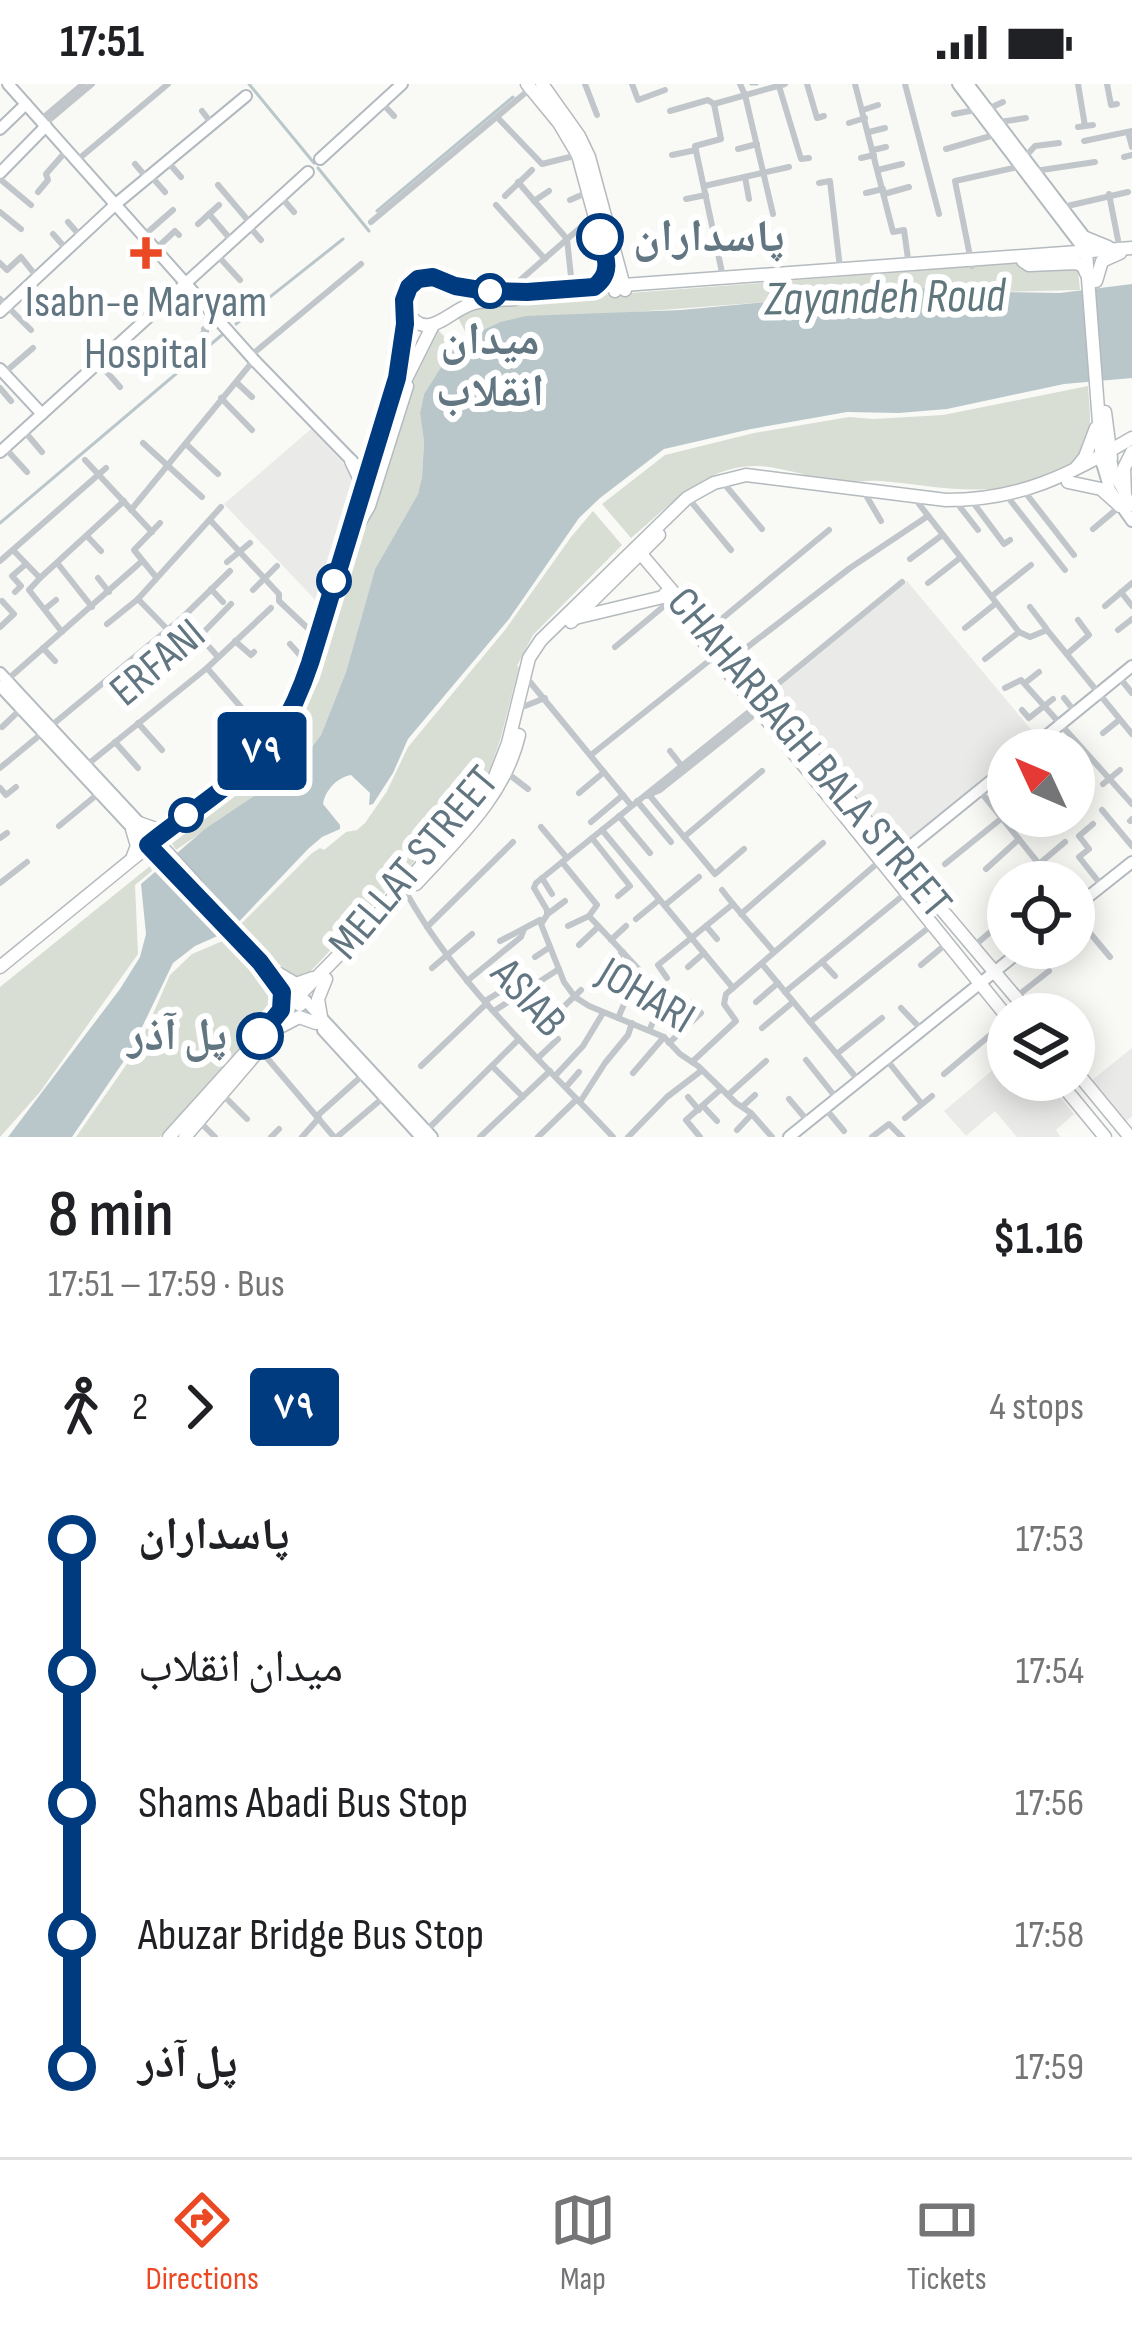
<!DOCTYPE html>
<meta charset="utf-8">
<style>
:root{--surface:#fff;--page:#f6f6f6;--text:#202124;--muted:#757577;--line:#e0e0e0;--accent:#eb4824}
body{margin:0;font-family:"Sofia Sans Condensed","Noto Naskh Arabic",sans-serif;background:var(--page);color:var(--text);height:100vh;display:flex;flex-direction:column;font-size:45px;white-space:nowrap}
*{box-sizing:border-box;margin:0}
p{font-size:39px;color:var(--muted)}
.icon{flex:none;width:66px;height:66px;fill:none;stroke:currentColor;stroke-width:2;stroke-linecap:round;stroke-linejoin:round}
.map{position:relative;height:1053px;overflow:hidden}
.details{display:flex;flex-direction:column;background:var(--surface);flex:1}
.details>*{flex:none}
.badge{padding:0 24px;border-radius:9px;font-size:42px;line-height:78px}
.needle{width:78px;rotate:314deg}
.fabs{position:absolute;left:987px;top:645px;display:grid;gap:24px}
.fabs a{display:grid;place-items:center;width:108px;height:108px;border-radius:50%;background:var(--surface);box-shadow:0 6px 30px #0003;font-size:60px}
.map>.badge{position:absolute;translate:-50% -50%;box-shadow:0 0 0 6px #fff}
.legs{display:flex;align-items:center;gap:18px;height:132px;padding:0 48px;font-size:39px}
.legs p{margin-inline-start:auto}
.overview{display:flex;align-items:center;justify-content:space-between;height:204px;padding:0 48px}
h1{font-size:66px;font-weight:600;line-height:90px}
ul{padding:0 48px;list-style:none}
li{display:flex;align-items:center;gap:42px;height:132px;font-size:45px}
li i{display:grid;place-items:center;width:18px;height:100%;margin:0 15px;background:currentColor}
li i::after{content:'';width:30px;height:30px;margin:-15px;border:9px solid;border-radius:50%;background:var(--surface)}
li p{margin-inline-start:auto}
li:first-child i{background:linear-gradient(#0000 50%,currentColor 0)}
li:last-child i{background:linear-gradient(currentColor 50%,#0000 0)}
.status{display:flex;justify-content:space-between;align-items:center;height:84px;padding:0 60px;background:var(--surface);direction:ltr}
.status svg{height:33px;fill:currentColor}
.menu{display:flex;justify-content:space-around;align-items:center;height:168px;border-top:3px solid var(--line);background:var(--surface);font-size:33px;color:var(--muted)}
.menu a{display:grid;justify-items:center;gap:6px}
.menu .active{color:var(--accent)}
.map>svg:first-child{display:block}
.built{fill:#eaeae9}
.green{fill:#d9ded5}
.water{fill:#b9c7ca}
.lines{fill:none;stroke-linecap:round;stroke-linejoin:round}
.stream{stroke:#b9c7ca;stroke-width:3}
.secondary-casing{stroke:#b3babf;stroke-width:14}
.primary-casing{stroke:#b4babe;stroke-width:15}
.street{stroke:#c1c6ca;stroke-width:6}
.secondary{stroke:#fff;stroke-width:10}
.primary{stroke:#fff;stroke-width:12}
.line-1-casing{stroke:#fff;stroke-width:27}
.line-1{stroke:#003b80;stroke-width:18}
.stop-1-dot{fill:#fff;stroke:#003b80;stroke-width:6}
.poi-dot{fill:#eb4824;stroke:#fff;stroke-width:4.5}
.labels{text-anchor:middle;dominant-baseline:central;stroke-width:12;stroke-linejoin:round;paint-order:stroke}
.stop-label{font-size:45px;font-weight:bold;fill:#627682;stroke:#fff;text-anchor:start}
.poi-label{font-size:45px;fill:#627682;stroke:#fff}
.street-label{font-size:45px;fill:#627682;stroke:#fff}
.water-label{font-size:48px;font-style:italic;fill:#5e767c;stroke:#fff}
</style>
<div class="status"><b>17:51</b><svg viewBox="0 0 49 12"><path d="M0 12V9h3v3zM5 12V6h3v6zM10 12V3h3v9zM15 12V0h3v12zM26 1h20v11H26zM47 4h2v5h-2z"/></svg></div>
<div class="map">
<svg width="1132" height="1053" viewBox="0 0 1132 1053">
<rect width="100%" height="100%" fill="#f9f9f6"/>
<g class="built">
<polygon points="311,345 358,395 351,444 321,522 224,420"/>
<polygon points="907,497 1038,654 1023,666 1008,666 1008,679 902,767 771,610"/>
<polygon points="1132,964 1132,1032 1124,1039 1091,997"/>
<polygon points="1008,973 1008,996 1046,996 1074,1030 1056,1046 1061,1053 1017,1053 995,1027 966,1052 944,1027"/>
</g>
<g class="green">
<polygon points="1022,179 1071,181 1078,187 1080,206 996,208 965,203 500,238 468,253 456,230 485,220"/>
<polygon points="438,246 455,263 424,310 420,329 424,358 422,393 418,410 375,485 346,588 321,651 296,684 176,766 172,760 175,754 228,713 280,667 319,597 413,288"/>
<path d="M1088 302C1089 322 1094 348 1083 366 1074 382 1063 385 1046 392 988 416 941 402 881 397 868 396 857 398 844 398 832 398 819 395 807 394L803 390C788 387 771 382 755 382 704 382 667 424 631 454L602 420 665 371 754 349 849 333 874 335 943 331Z"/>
<polygon points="593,427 622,461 533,551 517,582 519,583 501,653 489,688 411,781 307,891 295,896 240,841 312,769 320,764 324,766 346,748 357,746 365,739 387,707 408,663 505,546 571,453"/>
<polygon points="150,782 152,787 135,801 138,870 40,1008 0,1053 0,903"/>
<path d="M225 856C244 874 268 895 277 920L275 924 160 1053H76L138 964 170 891 192 870Z"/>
</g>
<path class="water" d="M1132 200V294L1064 300 947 325 899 329 847 328 751 345 664 365 600 414 579 434 509 535 408 655 393 689 373 720 369 721 370 709 351 691C338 693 325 706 323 720L340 741V745L322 753 308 765 231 846 195 862 173 879 130 968 72 1053H8L120 905 140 873 146 850 141 800 205 745 296 684 321 651 346 588 375 485 418 410 422 393 424 358 420 329 424 310 454 263 468 253 500 238 526 232 681 226 907 205 965 203 996 208 1060 209Z"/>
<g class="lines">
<g class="stream">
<polyline points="249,0 314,79"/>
<polyline points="751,0 757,0"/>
<polyline points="318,84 369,147"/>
<polyline points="377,127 513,13"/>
<polyline points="236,240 343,155"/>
<polyline points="0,439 223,250"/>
</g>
<g class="secondary-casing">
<g id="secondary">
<polyline points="8,0 254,276 354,379"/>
<polyline points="958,0 1086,168"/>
<polyline points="968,0 1090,160"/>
<polyline points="0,45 26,20"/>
<polyline points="320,75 402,0"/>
<polyline points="0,89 46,42"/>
<polyline points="0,228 117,119 246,12"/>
<polyline points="0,285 42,330"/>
<polyline points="0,368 308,88"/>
<polyline points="1111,375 1114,391 1132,422"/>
<polyline points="1102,379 1110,406 1132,437"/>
<polyline points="0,589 144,744"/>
<polyline points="0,602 148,761"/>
<polyline points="1029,666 1132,582"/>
<polyline points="897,773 1008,683"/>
<polyline points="1074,824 1132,778"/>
<polyline points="305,916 432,1053"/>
<polyline points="323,946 421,1053"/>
<polyline points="789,1053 1024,864"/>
</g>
</g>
<g class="primary-casing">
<g id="primary">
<polyline points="527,0 559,39 578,71 615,207"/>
<polyline points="542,0 579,52 589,73 625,206"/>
<polyline points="1086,154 1108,163"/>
<polyline points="1086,168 1102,378"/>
<polyline points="1023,177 1029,181 1076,179 1083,182 1086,189"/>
<polyline points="1096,197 1102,177 1120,169"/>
<path d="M406 226C427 261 448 226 474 219 487 216 501 216 515 215"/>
<polyline points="401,305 433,241"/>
<polyline points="1105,328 1111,374"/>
<polyline points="351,377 363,402"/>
<polyline points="1076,384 1085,373 1096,344"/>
<polyline points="1068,398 1101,405 1120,422"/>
<polyline points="1125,412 1124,384 1132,368"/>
<polyline points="358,441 369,422 407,302"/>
<polyline points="636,464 1030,930"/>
<polyline points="665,510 1008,934"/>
<polyline points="575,534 667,512"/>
<polyline points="571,538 659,451"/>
<polyline points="139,739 156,745 170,741"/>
<polyline points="132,745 137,762 133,772"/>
<polyline points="155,755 194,798"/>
<polyline points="148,761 300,921"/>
<path d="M416 800C457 755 505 712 519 651"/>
<polyline points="0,883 250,679 278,649 311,579 397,294 405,240 405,211 413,198 433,193 458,203 486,207 527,208 1132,164"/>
<polyline points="279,890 296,900 313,894"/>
<polyline points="321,933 318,915 326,895"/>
<polyline points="278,944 299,933 316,939"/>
<polyline points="1074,985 1130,1053"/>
<polyline points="1058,996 1105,1053"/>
<path d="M169 1053 273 938 373 836 462 736 494 695 508 659 529 574 541 556 687 414 714 399 746 391 946 416C1022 416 1068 391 1132 354"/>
<polyline points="185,1053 266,958"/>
</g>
</g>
<g class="street">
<polyline points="585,0 597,31"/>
<polyline points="632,0 638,16 665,6"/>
<polyline points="740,0 745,11 773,130"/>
<polyline points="807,0 817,34 824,32"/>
<polyline points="855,0 893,148 904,146 909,182"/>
<polyline points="905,0 939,130"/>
<polyline points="1078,0 1085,42"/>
<polyline points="1107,0 1111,21 1117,20"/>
<polyline points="779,2 801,75 809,74"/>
<polyline points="382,19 394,32"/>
<polyline points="714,20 721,55 695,62 723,193"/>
<polyline points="988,25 1003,18"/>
<polyline points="863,26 878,21"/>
<polyline points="202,27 212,40"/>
<polyline points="670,27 708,16 714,20 785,0"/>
<polyline points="954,30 975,26"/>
<polyline points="44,33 83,0"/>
<polyline points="497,33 542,80 578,71"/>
<polyline points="48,37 92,0"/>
<polyline points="1000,38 1026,34"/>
<polyline points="849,39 865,34"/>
<polyline points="1078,43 1093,41"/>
<polyline points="869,48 885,44"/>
<polyline points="1128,48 1132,63"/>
<polyline points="1084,57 1132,47"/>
<polyline points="738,65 757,60"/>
<polyline points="946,65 994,51"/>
<polyline points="873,66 886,63"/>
<polyline points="672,71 696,66"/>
<polyline points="81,73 168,0"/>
<polyline points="1025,73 1035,62 1059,59"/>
<polyline points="1124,73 1132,71"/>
<polyline points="861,74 874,71"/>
<polyline points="167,77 181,93"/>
<polyline points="135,80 147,94"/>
<polyline points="878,86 902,80"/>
<polyline points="1035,87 1095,78"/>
<polyline points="150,91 165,108"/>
<polyline points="745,93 749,115"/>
<polyline points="0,95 31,121"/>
<polyline points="518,98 567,155 572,202"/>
<polyline points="819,99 830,97 840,184"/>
<polyline points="218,101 251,140"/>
<polyline points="704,102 789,83"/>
<polyline points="38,108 48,96 46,90 67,66"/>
<polyline points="866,109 883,105"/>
<polyline points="884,110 909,103"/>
<polyline points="1109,110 1118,156"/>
<polyline points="505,112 532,86"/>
<polyline points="281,113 294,128"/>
<polyline points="686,115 706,111"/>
<polyline points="570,116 586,109"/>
<polyline points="534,117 549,107"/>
<polyline points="496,121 545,175"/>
<polyline points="1063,123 1128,108"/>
<polyline points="0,128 21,145"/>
<polyline points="209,130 232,157"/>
<polyline points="68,138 81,153"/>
<polyline points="371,138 530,5"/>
<polyline points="198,140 219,121"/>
<polyline points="249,142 261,156"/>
<polyline points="149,147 173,126"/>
<polyline points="53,150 67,166"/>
<polyline points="161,160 175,147 179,151"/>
<polyline points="218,172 240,196"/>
<polyline points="0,179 7,186 21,173 37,193"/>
<polyline points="972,182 955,97 1018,83"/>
<polyline points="515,205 518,198 581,143"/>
<polyline points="0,215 31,246"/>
<polyline points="201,251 206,247 204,245 216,233"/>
<polyline points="255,268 361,180"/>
<polyline points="99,279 120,303"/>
<polyline points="4,289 33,264"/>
<polyline points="237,299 252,313"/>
<polyline points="0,304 11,317"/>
<polyline points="221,314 252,346"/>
<polyline points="25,348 42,368"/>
<polyline points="143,359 202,413"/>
<polyline points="186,360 218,390"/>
<polyline points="5,364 27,388"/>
<polyline points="85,376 152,448"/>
<polyline points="726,402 762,445"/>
<polyline points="1028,412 1074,471"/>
<polyline points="867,413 881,437"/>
<polyline points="1010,416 1065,486"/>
<polyline points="693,420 731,466"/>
<polyline points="919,420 1019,548 1030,553 1047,546 1132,650"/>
<polyline points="975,421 1004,460 1010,456"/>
<polyline points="960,423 978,446"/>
<polyline points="131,426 254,276"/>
<polyline points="210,436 279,510 279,517 318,554"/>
<polyline points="1093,445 1118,424"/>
<polyline points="87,452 101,467"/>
<polyline points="13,466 40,494"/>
<polyline points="910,475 941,452"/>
<polyline points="0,477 106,384"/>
<polyline points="227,478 250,459"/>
<polyline points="58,480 92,523"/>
<polyline points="156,493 134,466 160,439"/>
<polyline points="98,494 109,508"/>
<polyline points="928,499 960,474"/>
<polyline points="211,505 223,518"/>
<polyline points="253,506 277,482"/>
<polyline points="15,508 21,502 12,492 26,480"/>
<polyline points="1121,508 1132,522"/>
<polyline points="992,512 1031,481"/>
<polyline points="138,515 168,546"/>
<polyline points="1105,522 1132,499"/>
<polyline points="1030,523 1046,544"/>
<polyline points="45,525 56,516"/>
<polyline points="183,533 218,573"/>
<polyline points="107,540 138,515 221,423"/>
<polyline points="0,543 14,530 2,517"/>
<polyline points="965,544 995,520"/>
<polyline points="1118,546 1132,535"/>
<polyline points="707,547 829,446"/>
<polyline points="62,548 29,506 40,494 124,417"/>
<polyline points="200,552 231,520"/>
<polyline points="235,557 251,571 254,568"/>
<polyline points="290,560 307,579"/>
<polyline points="615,563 670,517"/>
<polyline points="43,564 55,577"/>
<polyline points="1067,570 1089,551 1078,536"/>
<polyline points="732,575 850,484 928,432"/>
<polyline points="985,575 1019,548"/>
<polyline points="207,584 271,658"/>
<polyline points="1119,593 1132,609"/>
<polyline points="7,596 141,478"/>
<polyline points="530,598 631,721"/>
<polyline points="1025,599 1039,588"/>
<polyline points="1005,604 1021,596 1132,720"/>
<polyline points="762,613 902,498"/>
<polyline points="1064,614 1075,628"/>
<polyline points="525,622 545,614"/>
<polyline points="755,623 536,799 534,804 547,826 547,831 541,840 564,898 575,913 589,922 664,953 680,970 698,982 736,1019 751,1029 772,1053"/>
<polyline points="1022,626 1029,634 1053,615"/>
<polyline points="138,639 162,666"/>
<polyline points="219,640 248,676"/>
<polyline points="2,643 21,625"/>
<polyline points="1103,649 1119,636"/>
<polyline points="115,658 138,684"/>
<polyline points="670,667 681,681"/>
<polyline points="591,671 715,572"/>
<polyline points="88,680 207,584 271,524"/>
<polyline points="0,684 183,533 230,487"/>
<polyline points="507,689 528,705"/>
<polyline points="1103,700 1120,686"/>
<polyline points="0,704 6,711 16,703"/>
<polyline points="980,707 1039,780 1065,758"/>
<polyline points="579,709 604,688"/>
<polyline points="646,712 660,706 759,627"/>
<polyline points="650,712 715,790 744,765"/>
<polyline points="637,717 671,758"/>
<polyline points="1102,726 1132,762"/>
<polyline points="619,732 650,769"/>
<polyline points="1130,737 1132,735"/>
<polyline points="591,738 623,711"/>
<polyline points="1093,740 1079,752 1089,765 1079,773 1102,802"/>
<polyline points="59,742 99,709"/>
<polyline points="541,743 567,774"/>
<polyline points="602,746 733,904"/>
<polyline points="684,753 762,687"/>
<polyline points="0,754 7,749"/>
<polyline points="592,754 630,802 618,812"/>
<polyline points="562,778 597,821 589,832 646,893 642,910 657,928 650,945"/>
<polyline points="945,780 1002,734"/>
<polyline points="986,785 1019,755"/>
<polyline points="542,794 552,810"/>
<polyline points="0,799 27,778"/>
<polyline points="722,806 733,820"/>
<path d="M407 810C459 903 541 976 613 1053"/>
<polyline points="665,821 699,793"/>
<polyline points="549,829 565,817"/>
<polyline points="741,830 823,759"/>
<polyline points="1074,830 1110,873"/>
<polyline points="636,835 659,816"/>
<polyline points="568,842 589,832"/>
<polyline points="706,842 717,855"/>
<polyline points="427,843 513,758"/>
<polyline points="611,856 626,842"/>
<polyline points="500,857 540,836"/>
<polyline points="579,861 598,843"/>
<polyline points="974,862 1008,833"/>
<polyline points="535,873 550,863"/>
<polyline points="822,878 835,892"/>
<polyline points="762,880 859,997"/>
<polyline points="921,881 946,860"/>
<polyline points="688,883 704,869"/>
<polyline points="432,884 472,850"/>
<polyline points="599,891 623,868"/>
<polyline points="667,894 658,881 733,820 774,868"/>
<polyline points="467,897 521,853 524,845"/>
<polyline points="785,908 906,809"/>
<polyline points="1016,913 1049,887"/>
<polyline points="485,917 503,906 517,887"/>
<polyline points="756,918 778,899"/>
<polyline points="901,924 922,946"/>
<polyline points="494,927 559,885"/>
<polyline points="618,934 625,918"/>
<polyline points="550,936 581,906"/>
<polyline points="810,938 932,841"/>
<polyline points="762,944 793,918"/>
<polyline points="669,959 701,929 688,917"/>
<polyline points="262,968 334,1053"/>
<polyline points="838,969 882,934"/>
<polyline points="539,973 558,955"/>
<polyline points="886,975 922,1020"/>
<polyline points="806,976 837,1015"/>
<polyline points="692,978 736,937 724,920 726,910 880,777"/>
<polyline points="421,982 487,919"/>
<polyline points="492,982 523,1013"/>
<polyline points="633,989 664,953"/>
<polyline points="944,990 1008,936"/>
<polyline points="555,992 583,962 603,929"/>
<polyline points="566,1003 579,988"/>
<polyline points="728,1011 766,977"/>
<polyline points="224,1012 247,1035"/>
<polyline points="688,1013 699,1026"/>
<polyline points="789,1015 806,1035"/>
<polyline points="580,1018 605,979 628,951 632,939"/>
<polyline points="703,1022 717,1037"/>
<polyline points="743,1022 755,1011"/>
<polyline points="825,1024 844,1047"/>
<polyline points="317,1032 364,990"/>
<polyline points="905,1034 932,1012"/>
<polyline points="201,1039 215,1053"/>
<polyline points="428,1045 519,955"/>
<polyline points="737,1046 751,1031"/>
<polyline points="271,1053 279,1045"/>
<polyline points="302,1053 319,1034"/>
<polyline points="337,1053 384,1013"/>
<polyline points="480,1053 550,987"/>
<polyline points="538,1053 577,1015"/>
<polyline points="628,1053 667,1013 701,987"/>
<polyline points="700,1053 686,1036 720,1006"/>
<polyline points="872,1053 889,1040 902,1053"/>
</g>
<use href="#secondary" class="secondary"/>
<use href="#primary" class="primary"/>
</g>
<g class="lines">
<g class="line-1-casing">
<path id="line-1" d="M260 952 281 926 282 908 260 878 148 761C189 727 249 693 278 649 292 627 302 603 310 579L397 294 405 240 404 216 409 203 418 195 433 193 455 202 486 207 527 208 594 203C613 189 606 173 600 153"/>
</g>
<use href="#line-1" class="line-1"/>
</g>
<g class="stop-1-dot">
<circle cx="600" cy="153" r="21"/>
<circle cx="490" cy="207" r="15"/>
<circle cx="334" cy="497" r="15"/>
<circle cx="186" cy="731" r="15"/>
<circle cx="260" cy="952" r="21"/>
</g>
<path class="poi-dot" d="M140 151h12v12h12v12h-12v12h-12v-12h-12v-12h12z"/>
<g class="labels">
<g class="stop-label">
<text x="633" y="153">پاسداران</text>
<text x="490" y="256" text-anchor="middle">میدان<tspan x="490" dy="52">انقلاب</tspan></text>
<text x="227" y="952" text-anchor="end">پل آذر</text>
</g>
<g class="poi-label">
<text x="146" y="218">Isabn-e Maryam<tspan x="146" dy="52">Hospital</tspan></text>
</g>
<g class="street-label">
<text transform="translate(158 579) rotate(-40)">ERFANI</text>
<text transform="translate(809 669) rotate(50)">CHAHARBAGH BALA STREET</text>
<text transform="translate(414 779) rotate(-50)">MELLAT STREET</text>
<text transform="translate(646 912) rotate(31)">JOHARI</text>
<text transform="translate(528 914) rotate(48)">ASIAB</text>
</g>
<g class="water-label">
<text transform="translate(885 214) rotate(-1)">Zayandeh Roud</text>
</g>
</g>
</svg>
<div class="fabs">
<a><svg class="needle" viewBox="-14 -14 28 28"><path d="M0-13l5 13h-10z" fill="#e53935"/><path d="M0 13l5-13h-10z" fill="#757577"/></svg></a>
<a><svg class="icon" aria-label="locate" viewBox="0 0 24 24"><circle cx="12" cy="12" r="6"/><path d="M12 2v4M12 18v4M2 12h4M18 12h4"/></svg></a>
<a><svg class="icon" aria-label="layers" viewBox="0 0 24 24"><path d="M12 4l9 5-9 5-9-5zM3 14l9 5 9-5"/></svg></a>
</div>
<b class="badge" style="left:262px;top:667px;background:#003b80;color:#fff">۷۹</b>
</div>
<section class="details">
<div class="overview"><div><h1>8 min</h1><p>17:51 – 17:59 · Bus</p></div><b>$1.16</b></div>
<div class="legs"><svg class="icon" aria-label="walk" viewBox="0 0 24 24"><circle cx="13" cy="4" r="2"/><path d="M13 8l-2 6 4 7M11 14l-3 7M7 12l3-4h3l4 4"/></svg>2<svg class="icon" aria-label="forward" viewBox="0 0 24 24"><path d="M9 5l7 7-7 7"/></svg><b class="badge" style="background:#003b80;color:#fff">۷۹</b><p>4 stops</p></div>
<ul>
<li><i style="color:#003b80"></i><b>پاسداران</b><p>17:53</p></li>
<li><i style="color:#003b80"></i><span>میدان انقلاب</span><p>17:54</p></li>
<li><i style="color:#003b80"></i><span>Shams Abadi Bus Stop</span><p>17:56</p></li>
<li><i style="color:#003b80"></i><span>Abuzar Bridge Bus Stop</span><p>17:58</p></li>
<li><i style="color:#003b80"></i><b>پل آذر</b><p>17:59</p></li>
</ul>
</section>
<nav class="menu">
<a class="active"><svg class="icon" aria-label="directions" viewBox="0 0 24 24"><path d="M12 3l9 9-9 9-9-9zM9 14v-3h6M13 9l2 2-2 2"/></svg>Directions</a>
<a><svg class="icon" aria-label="map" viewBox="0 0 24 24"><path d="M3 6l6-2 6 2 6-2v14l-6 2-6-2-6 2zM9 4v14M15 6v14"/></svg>Map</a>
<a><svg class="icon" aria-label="tickets" viewBox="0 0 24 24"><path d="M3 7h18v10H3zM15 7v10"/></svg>Tickets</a>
</nav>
